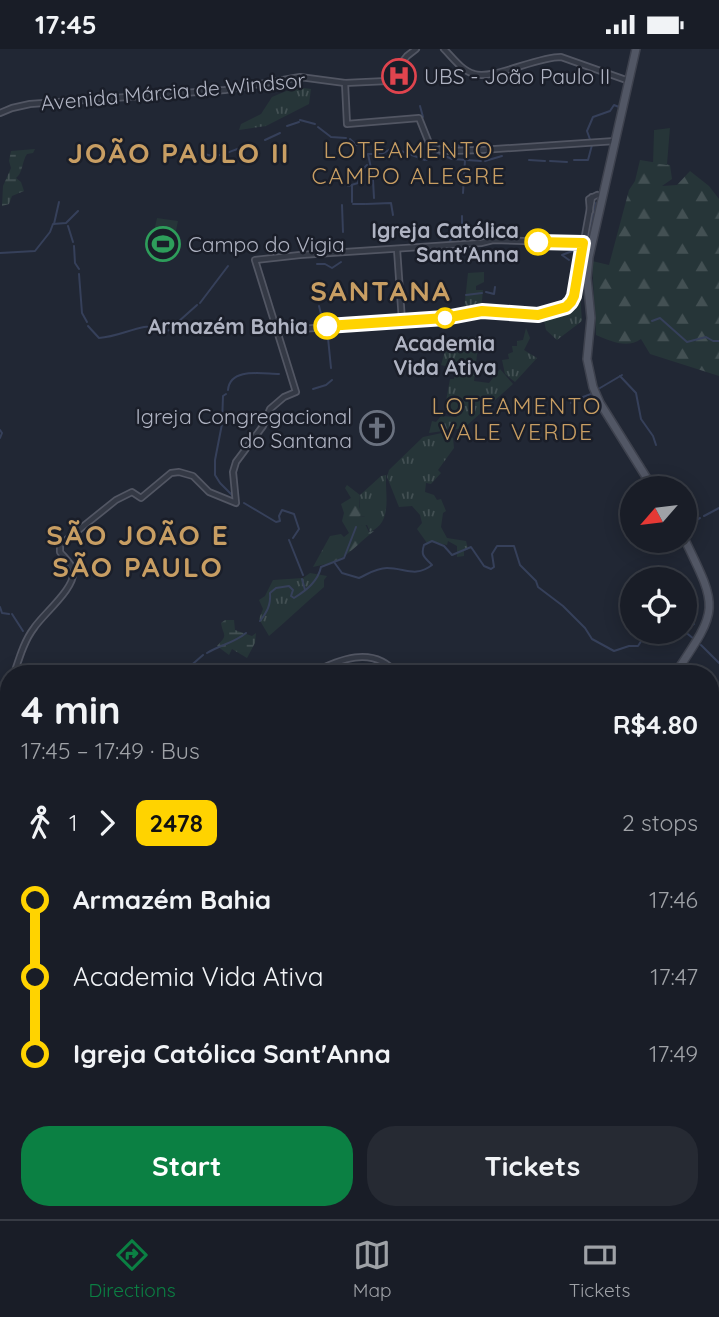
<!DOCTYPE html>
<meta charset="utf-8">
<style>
:root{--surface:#191d27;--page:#262a33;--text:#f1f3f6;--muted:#9fa2a7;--line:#373b44;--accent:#0b8043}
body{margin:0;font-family:Quicksand,sans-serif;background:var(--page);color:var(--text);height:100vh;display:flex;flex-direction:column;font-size:26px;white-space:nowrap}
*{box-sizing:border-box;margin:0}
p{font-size:23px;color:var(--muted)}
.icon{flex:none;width:38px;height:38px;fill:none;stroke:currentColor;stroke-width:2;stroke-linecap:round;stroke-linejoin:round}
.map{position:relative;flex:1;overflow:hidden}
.drawer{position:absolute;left:0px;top:616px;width:719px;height:555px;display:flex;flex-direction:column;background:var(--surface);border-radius:28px 28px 0 0;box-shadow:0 4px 18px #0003,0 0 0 2px var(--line)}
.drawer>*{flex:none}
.badge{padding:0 14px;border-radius:10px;font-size:24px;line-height:46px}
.needle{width:46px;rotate:242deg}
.fabs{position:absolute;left:620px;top:427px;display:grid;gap:14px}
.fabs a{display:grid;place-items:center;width:77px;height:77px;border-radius:50%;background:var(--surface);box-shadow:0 4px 18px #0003,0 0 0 2px var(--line);font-size:35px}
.map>.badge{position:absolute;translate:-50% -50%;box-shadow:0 0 0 4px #fff}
.legs{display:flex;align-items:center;gap:10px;height:77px;padding:0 21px;font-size:23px}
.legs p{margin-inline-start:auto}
.summary{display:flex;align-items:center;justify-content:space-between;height:119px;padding:0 21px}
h1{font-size:38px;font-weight:700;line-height:52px}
.action{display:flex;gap:14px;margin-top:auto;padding:14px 21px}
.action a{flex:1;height:80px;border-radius:28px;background:var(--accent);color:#fff;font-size:28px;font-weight:700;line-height:80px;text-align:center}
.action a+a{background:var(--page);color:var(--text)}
ul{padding:0 21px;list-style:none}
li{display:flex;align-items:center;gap:24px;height:77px;font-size:26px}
li i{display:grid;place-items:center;width:10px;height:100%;margin:0 9px;background:currentColor}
li i::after{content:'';width:18px;height:18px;margin:-9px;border:5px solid;border-radius:50%;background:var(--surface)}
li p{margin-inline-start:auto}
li:first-child i{background:linear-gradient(#0000 50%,currentColor 0)}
li:last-child i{background:linear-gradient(currentColor 50%,#0000 0)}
.status{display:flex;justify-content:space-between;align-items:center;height:49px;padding:0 35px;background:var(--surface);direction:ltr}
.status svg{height:19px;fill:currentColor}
.dock{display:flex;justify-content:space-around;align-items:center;height:98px;border-top:2px solid var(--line);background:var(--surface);font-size:19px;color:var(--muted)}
.dock a{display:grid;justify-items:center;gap:4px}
.dock .current{color:var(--accent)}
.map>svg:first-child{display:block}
.grass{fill:url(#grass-tufts)}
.forest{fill:url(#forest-firs)}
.wetland{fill:url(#wetland-marsh)}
.garden{fill:#263538}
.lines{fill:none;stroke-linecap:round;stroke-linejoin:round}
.stream{stroke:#36405a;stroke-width:2}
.minor-casing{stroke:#525663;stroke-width:8}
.major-casing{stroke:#3e424e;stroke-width:10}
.minor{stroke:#343945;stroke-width:4.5}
.major{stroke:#525765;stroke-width:7}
.line-1-casing{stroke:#fff;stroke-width:16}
.line-1{stroke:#ffd300;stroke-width:10}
.stop-1-dot{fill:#fff;stroke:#ffd300;stroke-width:3.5}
.labels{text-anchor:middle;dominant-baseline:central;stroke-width:5;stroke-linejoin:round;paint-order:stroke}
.poi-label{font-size:21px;fill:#afb3c2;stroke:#1a1e29;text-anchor:start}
.street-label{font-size:21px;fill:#afb3c2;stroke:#1a1e29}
.stop-label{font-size:21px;font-weight:bold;fill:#afb3c2;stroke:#1a1e29;text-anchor:end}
.neighbourhood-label{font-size:23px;letter-spacing:2px;fill:#c89e63;stroke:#1a1e29}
.district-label{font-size:28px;font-weight:bold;letter-spacing:2px;fill:#c89e63;stroke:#1a1e29}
</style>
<div class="status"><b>17:45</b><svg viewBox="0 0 49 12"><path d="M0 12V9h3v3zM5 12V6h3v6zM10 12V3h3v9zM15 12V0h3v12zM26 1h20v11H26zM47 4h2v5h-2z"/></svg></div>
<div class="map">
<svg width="719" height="1170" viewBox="0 0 719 1170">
<defs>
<pattern id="grass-tufts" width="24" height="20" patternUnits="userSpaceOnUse" patternTransform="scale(1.75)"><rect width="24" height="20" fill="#263538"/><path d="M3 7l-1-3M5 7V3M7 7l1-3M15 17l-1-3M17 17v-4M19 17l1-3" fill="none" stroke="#435053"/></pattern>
<pattern id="forest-firs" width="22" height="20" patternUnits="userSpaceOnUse" patternTransform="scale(1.75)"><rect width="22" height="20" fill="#263538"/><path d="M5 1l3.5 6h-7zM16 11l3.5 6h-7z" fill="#435053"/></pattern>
<pattern id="wetland-marsh" width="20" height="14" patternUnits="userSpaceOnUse" patternTransform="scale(1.75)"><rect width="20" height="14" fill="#263538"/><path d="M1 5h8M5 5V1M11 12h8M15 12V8" fill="none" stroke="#435053"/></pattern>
</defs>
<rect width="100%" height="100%" fill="#212734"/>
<g class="grass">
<polygon points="296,38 311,40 309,55 266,77 239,81 241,75 261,65 272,48"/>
<polygon points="484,223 484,233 476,237 476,241 483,241 481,261 471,264 471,260 464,261 468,224"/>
<path d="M576 243 580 245 582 272 557 291 546 281 543 267C557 262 574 260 576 243Z"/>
<polygon points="526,279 530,289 524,301 537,309 515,333 505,325 502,311 509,310 508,305 513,303 512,297 517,297 517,292 523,291"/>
<polygon points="462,288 479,288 474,332 489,334 500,320 513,335 464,379 429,384 432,372 436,373 441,367 457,368 446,352 450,330 454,330 457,313 452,313 449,318 441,316 447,295 457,295"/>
<polygon points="442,384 453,389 454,399 438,421 441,424 431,435 426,434 425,443 434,446 437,451 441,450 446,462 443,464 441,478 447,489 466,492 468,500 464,502 464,507 457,508 457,497 448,492 447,496 432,493 427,494 417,480 422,474 420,466 412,457 399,458 387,428 389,421 423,388"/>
<path d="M386 426C385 447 393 473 370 483L367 476 361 477 365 467 359 468 360 446 381 427Z"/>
<path d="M310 524 327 527 324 531V538C305 554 288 571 269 587L259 570 263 560 259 551 265 547 273 531 303 529Z"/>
</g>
<g class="forest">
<path d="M640 111 670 116 672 130 662 137 677 136 690 122 709 137 719 150V327L650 305 641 290C627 300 610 292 596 286L592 212 609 216 629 141 635 132Z"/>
<path d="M347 436 360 446 359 458 362 465 359 468 366 467 367 469 361 477 365 475 369 483 374 482C348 503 346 512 313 518L330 487 341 485 344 488 349 484 342 472 344 464 341 455 351 449 345 439Z"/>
</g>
<g class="wetland">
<path d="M35 100 33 104 27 105C22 112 23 124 16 129L21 133 24 142 12 147 9 155 2 157 3 137 11 119 9 112 11 102Z"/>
<path d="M225 571H234L235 581 252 587 256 584 255 594 247 609 232 600 229 606 217 597C229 585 223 587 221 574Z"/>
</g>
<g class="garden">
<polygon points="670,79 667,116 653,114 654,81"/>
<polygon points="157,169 178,172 172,202 166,210 149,204"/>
</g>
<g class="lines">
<g class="stream">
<polyline points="420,57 423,68"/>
<polyline points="300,71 315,75"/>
<polyline points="287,77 299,73"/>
<polyline points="318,78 331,88 346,89"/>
<polyline points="350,90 356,96 363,96"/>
<polyline points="265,91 280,84"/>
<polyline points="459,94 459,99 462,99"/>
<polyline points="394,99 398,98 401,102 425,111"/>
<path d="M201 102C214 113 229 102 243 98"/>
<polyline points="427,111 431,101 452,110 481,112"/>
<polyline points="529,111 545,112"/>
<polyline points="574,111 588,111 592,96 587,82 593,68 610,62 614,56 619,58"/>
<polyline points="485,112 502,107"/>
<polyline points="550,112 567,113"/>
<polyline points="372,124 368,105 382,105 392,99"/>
<polyline points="362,125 363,120 367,116"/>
<polyline points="373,131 374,149"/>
<polyline points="352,136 352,153"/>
<polyline points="348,137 358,134 359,129"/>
<polyline points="463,144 465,111"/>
<polyline points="353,155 365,155"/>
<polyline points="366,155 391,154 393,166"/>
<polyline points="342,156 343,183"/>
<polyline points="54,175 59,153"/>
<polyline points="68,177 73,193"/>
<polyline points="589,186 596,154"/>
<polyline points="450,192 453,187 456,187 462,181 462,167"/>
<polyline points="587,196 589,187"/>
<polyline points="74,197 75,214 79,220"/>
<polyline points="0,204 35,202 50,183 53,175 66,174 78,162"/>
<polyline points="569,211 562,206 575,201 575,196"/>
<polyline points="435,212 445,207 449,199"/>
<polyline points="317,215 325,215 332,219 341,213"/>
<polyline points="79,225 82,264 87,273"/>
<polyline points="486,243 494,245 495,238"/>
<polyline points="318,244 318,252"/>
<polyline points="466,246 482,244"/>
<polyline points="200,254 228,217"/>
<polyline points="319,257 322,269"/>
<polyline points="652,272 660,269 687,293 706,288 713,292 719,292"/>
<path d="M88 277 99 289C115 288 129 281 144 278 156 276 165 286 177 279L178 273 197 256"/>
<polyline points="327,279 331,319"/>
<polyline points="620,327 636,344 641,370 653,387 656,396"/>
<polyline points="600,339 622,326"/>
<polyline points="313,340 326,336 332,331"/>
<path d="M228 341C230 318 263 325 279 325"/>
<polyline points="226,345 223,347 222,375 215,411 215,426 220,434 233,447"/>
<polyline points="571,354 572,348 583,348 591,345"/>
<polyline points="0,381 2,384 0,389"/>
<polyline points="244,454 276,473 280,472 279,467 282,461 294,465 299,480 293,489"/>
<polyline points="704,467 719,459"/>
<polyline points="687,476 700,469"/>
<polyline points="289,491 303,526"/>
<polyline points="660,498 670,492"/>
<path d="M334 513 342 524 359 529C368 525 376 519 387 519 405 519 415 529 432 516 426 509 420 508 424 496L432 492 444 497 452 506 471 498 484 517 491 520 494 518 492 505 497 497H514L520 516 536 532 538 538 563 557 585 579 592 590 614 602 629 597H638L647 583"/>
<polyline points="302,530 305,541"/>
<polyline points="0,558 2,564 9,565"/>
<polyline points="12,565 23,582"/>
<path d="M260 572C267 563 271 556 270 544L276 539 289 537 293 541 291 547 294 549C307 541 318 532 321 518L344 509 356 478"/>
<polyline points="684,582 694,590"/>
<polyline points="684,582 694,575"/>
<polyline points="701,596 719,614"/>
<path d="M207 604C220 596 234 594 246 584"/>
<polyline points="187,620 203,606"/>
<polyline points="184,625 184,623"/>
<polyline points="371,625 375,613"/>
<polyline points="715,781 719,774"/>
<polyline points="710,790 713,785"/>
<polyline points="710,797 714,806"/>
<polyline points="715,809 719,822"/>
<polyline points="0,918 9,919"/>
<polyline points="0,1144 9,1142"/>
<polyline points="38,1162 46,1170"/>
<polyline points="51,1170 56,1168 66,1170"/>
<polyline points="144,1170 150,1162"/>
</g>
<g class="minor-casing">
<g id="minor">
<path d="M444 0C452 8 462 22 474 25 493 31 536 8 561 8L629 32"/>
<polyline points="345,34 347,75 419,69 431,99 449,102 481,101 615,92"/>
<polyline points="0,64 12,59 30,55 225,41 300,28 345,34 387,32 407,7 416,0"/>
<polyline points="590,162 589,150 597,146"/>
<polyline points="397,200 402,272"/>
<path d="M277 282 462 267C470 266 477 263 484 262 508 261 562 278 574 247L592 148"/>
<path d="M14 625C19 610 24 592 34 579 43 565 77 538 73 521 72 515 64 508 60 503V496L116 451 132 443 141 449 171 424 179 423 193 427 209 443 236 454 233 423 236 413 263 377 270 360 284 348 296 343 255 211 300 206 481 194 493 191 583 194"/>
<path d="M310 625C338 611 373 595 397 625"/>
<polyline points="464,1162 467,1170"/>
</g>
</g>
<g class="major-casing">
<g id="major">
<polyline points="636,0 589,208 587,229 591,269 587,310 593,338 600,354 653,439"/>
<path d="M675 625C719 559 719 561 684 489"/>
<polyline points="344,1162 351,1170"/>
</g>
</g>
<use href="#minor" class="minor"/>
<use href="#major" class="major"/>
</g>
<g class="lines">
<g class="line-1-casing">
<polyline id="line-1" points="327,277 445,269 482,262 538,266 566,258 571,253 574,247 583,194 538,193"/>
</g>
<use href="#line-1" class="line-1"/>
</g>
<defs>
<g id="hospital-ring" transform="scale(1.75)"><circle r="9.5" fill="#1a1e29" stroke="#e0444e" stroke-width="1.5"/><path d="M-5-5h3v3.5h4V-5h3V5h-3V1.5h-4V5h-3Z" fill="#e0444e"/></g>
<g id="stadium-ring" transform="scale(1.75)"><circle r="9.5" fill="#1a1e29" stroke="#2e9e5b" stroke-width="1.5"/><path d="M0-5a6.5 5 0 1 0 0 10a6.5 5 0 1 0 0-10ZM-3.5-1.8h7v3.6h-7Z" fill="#2e9e5b"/></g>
<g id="church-ring" transform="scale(1.75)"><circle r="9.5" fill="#1a1e29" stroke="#6b7280" stroke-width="1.5"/><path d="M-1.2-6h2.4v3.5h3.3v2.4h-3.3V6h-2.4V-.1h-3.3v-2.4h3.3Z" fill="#6b7280"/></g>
</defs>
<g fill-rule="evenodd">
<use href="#hospital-ring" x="399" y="27"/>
<use href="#stadium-ring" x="163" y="195"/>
<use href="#church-ring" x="377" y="379"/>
</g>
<g class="stop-1-dot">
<circle cx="538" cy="193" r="12"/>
<circle cx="445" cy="269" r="9"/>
<circle cx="327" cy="277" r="12"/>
</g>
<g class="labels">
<g class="poi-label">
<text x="424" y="27">UBS - João Paulo II</text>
<text x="188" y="195">Campo do Vigia</text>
<text x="352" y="367" text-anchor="end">Igreja Congregacional<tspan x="352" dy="24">do Santana</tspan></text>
</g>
<g class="street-label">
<text transform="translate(173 42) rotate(-5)">Avenida Márcia de Windsor</text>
</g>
<g class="stop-label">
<text x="519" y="181">Igreja Católica<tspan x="519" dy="24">Sant'Anna</tspan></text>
<text x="308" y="277">Armazém Bahia</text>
<text x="445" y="294" text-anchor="middle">Academia<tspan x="445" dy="24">Vida Ativa</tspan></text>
</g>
<g class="neighbourhood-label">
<text x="409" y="100">LOTEAMENTO<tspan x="409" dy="26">CAMPO ALEGRE</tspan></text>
<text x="517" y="356">LOTEAMENTO<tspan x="517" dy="26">VALE VERDE</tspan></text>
</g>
<g class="district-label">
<text x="179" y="103">JOÃO PAULO II</text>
<text x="381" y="241">SANTANA</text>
<text x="138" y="485">SÃO JOÃO E<tspan x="138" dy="32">SÃO PAULO</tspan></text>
</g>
</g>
</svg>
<div class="fabs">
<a><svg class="needle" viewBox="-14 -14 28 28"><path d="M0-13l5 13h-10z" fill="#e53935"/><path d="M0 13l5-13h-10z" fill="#9fa2a7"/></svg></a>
<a><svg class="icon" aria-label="locate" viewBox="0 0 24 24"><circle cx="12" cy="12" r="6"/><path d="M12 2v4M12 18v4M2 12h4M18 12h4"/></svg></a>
</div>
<section class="drawer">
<div class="summary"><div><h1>4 min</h1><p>17:45 – 17:49 · Bus</p></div><b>R$4.80</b></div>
<div class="legs"><svg class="icon" aria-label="walk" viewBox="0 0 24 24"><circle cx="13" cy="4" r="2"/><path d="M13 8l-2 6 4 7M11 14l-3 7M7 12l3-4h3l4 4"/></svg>1<svg class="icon" aria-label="forward" viewBox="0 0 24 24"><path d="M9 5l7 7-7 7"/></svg><b class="badge" style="background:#ffd300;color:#111">2478</b><p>2 stops</p></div>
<ul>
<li><i style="color:#ffd300"></i><b>Armazém Bahia</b><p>17:46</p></li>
<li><i style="color:#ffd300"></i><span>Academia Vida Ativa</span><p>17:47</p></li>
<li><i style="color:#ffd300"></i><b>Igreja Católica Sant'Anna</b><p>17:49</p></li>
</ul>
<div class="action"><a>Start</a><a>Tickets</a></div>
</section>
</div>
<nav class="dock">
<a class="current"><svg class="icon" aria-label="directions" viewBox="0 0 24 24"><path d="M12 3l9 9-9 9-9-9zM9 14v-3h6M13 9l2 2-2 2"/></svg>Directions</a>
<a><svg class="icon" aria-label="map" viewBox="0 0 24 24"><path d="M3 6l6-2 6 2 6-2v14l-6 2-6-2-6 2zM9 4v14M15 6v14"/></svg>Map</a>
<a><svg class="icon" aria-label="tickets" viewBox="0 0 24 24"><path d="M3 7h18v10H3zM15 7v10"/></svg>Tickets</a>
</nav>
